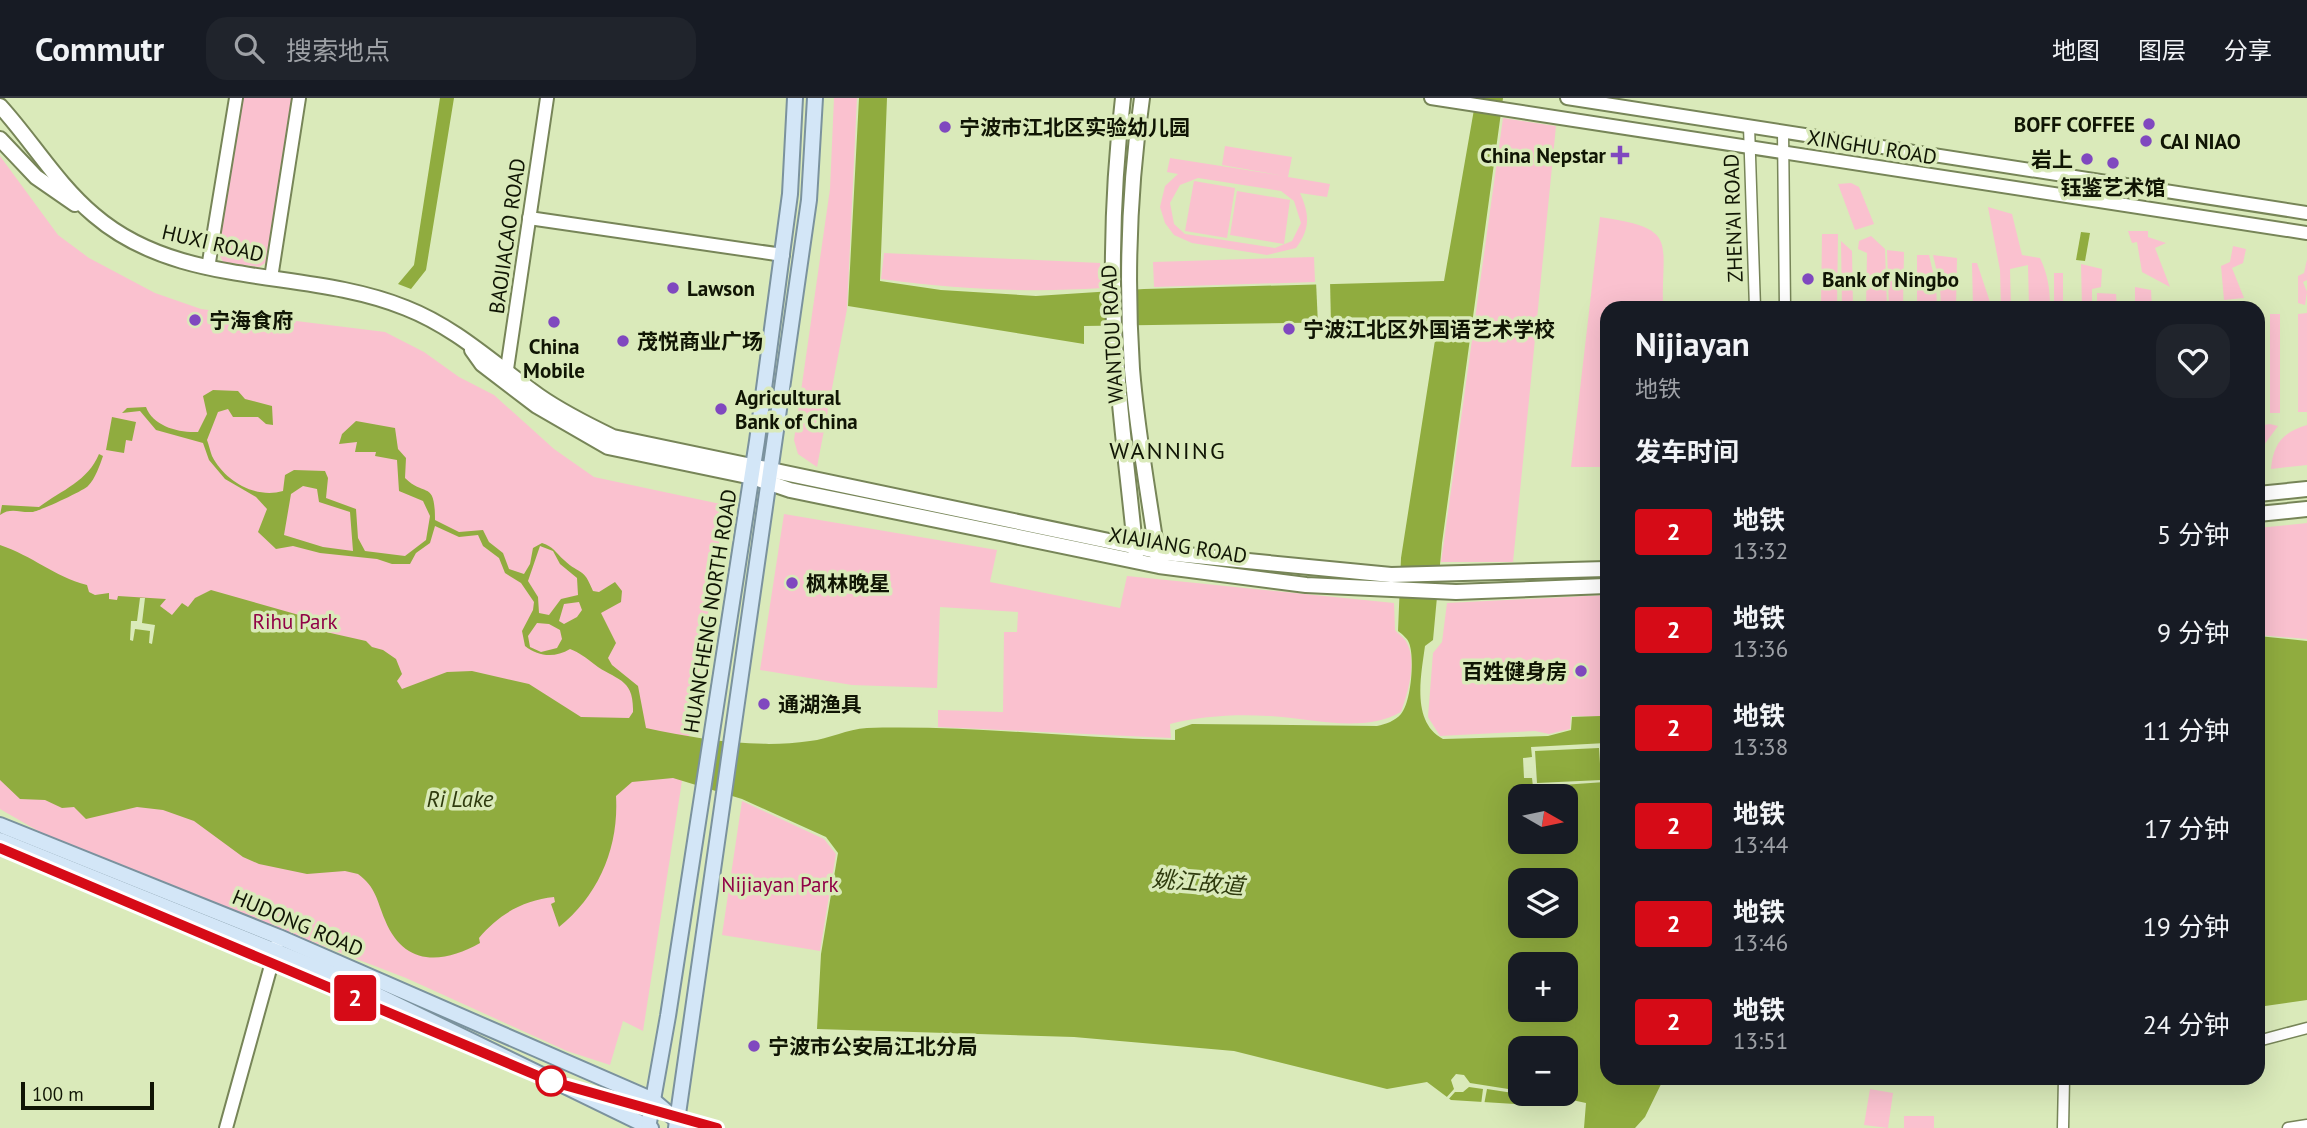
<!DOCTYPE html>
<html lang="zh">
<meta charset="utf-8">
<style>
:root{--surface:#171b24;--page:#20242c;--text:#f1f3f6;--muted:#9ea1a6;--line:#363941}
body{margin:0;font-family:"PT Sans","Noto Sans SC",sans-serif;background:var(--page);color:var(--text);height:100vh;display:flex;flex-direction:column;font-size:26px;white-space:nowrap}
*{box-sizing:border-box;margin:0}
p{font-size:23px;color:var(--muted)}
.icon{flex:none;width:38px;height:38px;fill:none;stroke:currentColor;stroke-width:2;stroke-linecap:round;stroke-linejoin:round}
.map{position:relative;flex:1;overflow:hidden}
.drawer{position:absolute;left:1600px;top:203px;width:665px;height:784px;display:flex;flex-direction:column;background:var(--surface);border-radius:21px;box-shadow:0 7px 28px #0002}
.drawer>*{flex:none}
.badge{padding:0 14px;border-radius:5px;font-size:24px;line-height:46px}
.needle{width:46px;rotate:99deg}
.controls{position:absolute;left:1508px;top:686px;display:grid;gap:14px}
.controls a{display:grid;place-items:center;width:70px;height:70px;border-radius:14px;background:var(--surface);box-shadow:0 7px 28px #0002;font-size:35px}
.scale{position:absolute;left:21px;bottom:18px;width:133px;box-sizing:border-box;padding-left:7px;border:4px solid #101504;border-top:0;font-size:19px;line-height:24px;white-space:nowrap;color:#101504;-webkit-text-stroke:5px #daeaba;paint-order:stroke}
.map>.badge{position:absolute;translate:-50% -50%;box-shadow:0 0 0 4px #fff}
h2{padding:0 35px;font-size:26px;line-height:63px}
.round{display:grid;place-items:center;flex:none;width:74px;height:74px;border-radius:21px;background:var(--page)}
.overview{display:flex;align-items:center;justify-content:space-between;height:119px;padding:0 35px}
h1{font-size:33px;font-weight:600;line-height:52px}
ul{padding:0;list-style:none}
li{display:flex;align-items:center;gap:21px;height:98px;padding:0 35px}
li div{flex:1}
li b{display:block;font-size:26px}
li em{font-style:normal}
li .badge{min-width:77px;font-weight:700;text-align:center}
header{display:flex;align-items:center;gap:42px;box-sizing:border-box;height:98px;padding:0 35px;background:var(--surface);border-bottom:2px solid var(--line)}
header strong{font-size:33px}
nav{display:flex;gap:38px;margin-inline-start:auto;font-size:24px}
.search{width:490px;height:63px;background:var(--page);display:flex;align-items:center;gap:18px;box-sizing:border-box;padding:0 24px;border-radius:21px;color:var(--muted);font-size:26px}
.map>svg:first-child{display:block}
.green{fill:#fac1cf;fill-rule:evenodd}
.water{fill:#90ac3f;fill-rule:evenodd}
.pier{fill:#daeaba;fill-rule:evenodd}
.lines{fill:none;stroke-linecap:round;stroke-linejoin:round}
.minor-casing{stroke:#778558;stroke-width:13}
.tertiary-casing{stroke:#778558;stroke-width:16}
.secondary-casing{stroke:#778558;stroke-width:18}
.primary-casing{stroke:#7b929e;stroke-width:18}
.minor{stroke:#fff;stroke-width:10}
.tertiary{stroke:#fff;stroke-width:12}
.secondary{stroke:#fff;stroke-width:14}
.primary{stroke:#d3e6f7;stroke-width:14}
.line-casing{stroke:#fff;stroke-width:16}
.line{stroke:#d60b17;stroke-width:10}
.poi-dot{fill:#8048bf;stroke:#daeaba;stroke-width:2.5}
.stop-dot{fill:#fff;stroke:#d60b17;stroke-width:3.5}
.labels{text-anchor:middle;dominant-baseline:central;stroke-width:7;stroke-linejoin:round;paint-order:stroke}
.poi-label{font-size:21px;font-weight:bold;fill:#101504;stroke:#daeaba;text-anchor:start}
.street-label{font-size:21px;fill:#101504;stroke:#daeaba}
.park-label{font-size:21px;fill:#910347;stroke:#daeaba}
.water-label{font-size:23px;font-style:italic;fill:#2f3b0e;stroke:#daeaba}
.quarter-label{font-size:24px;letter-spacing:2px;fill:#101504;stroke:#daeaba}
</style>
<header>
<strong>Commutr</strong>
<div class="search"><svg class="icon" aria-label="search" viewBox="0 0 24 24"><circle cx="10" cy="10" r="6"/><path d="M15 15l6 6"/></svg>搜索地点</div>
<nav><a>地图</a><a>图层</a><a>分享</a></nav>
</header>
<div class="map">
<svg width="2307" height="1030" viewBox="0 0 2307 1030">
<rect width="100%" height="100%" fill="#daeaba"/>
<g class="green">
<polygon points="240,0 294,0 271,153 267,164 259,169 223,164 216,150"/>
<polygon points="834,0 857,0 847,211 817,369 798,356 794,342 830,91"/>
<polygon points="1503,20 1556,28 1513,464 1441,464"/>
<path d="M1225 48 1292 59 1288 79 1330 86 1327 99 1300 95C1310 117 1310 131 1296 150L1267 157 1192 145 1174 137 1165 125 1160 109 1165 88 1178 76 1167 74 1170 60 1284 78 1222 67ZM1198 80 1281 93 1294 103 1301 125 1292 143 1275 150 1185 136 1174 126 1170 105 1180 87Z"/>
<polygon points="0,58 58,137 89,160 155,195 201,211 385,234 424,254 459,279 494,297 554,351 594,379 725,407 643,933 623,923 610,967 567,953 406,880 66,749 0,711"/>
<polygon points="1194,83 1235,90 1227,140 1185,133"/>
<polygon points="1851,85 1859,89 1874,126 1855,132 1838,86"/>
<polygon points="1237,93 1290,102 1284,146 1230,137"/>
<path d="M1988 109 2012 116 2022 157 2040 160C2048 177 2050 191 2050 210H2029L2028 167 2010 171 2011 210H2001L2000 172Z"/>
<path d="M1600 119C1680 131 1661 142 1663 210H1606V369H1571Z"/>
<polygon points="2128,133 2148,133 2148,139 2166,145 2155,150 2170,189 2142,174 2137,144 2132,145"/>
<polygon points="1822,136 1838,136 1837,210 1821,210"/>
<polygon points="1871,138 1885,151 1887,210 1866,210 1867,155 1858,151 1859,143"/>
<polygon points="1841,143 1852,153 1853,210 1842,210"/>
<polygon points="2233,148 2246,151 2243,165 2232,170 2244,200 2224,202 2221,168 2230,164"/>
<polygon points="1887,152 1904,154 1903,210 1889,210"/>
<path d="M884 155 1100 165 1102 190C1027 195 955 191 881 181Z"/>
<polygon points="1917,157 1929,157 1936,187 1937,210 1917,210"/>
<polygon points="1933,157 1957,160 1956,210 1941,210 1940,187"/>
<polygon points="1314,159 1315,184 1154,189 1153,164"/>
<polygon points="2307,161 2307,182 2303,184 2307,194 2305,207 2298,205 2298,178 2304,175"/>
<polygon points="1977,165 1992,210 1973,210 1972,165"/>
<polygon points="2081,166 2102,171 2101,189 2092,191 2092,210 2082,210"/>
<rect x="2054" y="175" width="9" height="35"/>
<polygon points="2135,189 2151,192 2152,210 2135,210"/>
<polygon points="2097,195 2116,196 2117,210 2097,210"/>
<polygon points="2307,215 2307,314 2298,314 2298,216"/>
<rect x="2270" y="216" width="10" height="99"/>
<polygon points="2270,326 2278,328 2264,347 2258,372 2258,328"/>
<path d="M2307 327V367L2271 371C2273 346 2283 334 2307 327Z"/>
<path d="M784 416 997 452 990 484 1120 510 1127 478 1394 505 1395 532C1398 536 1405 540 1407 545 1417 564 1408 595 1401 614 1362 636 1311 620 1268 618 1236 616 1201 618 1170 626L1171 640 938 629V612L1003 614 1004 534H1017L1018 514 940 509 937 590 852 587 760 572Z"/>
<polygon points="2307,425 2307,541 2258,537 2258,430"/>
<polygon points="1606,497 1606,619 1571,618 1570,631 1549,636 1535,633 1440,638 1428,619 1433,555 1442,544 1447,505"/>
<polygon points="742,703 824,741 836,756 820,853 722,837"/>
<polygon points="1870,991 1893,995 1888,1030 1864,1027"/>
<rect x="1904" y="1018" width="30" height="12"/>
</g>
<g class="water">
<polygon points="440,0 454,0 426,172 411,191 398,186 414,167"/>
<path d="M859 0H887L880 183 941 192 1036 198 1144 191 1444 183 1476 0H1503L1442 445 1433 542 1425 548C1421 578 1411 624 1443 641L1548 638 1571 632 1572 619 1600 618V621H1606V980H1664L1645 1019 1635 1030H1584L1586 1005 1558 999 1559 996H1566V950H1521L1523 996 1515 1006 1451 1002 1427 984 1387 991 1234 953 1074 939 817 931 821 856 838 755 826 739 742 701 673 680 632 684 616 698C619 749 599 797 559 829L551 806 555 804 554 799C523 802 498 817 479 840L480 845C443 866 404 869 385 822 377 803 376 789 358 776L345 773 307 776 259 766 243 759 194 723 163 712 137 709 86 721 74 709 62 710 45 702 20 701 0 682V447C33 458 53 478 87 487L89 494 95 497 109 495V501L117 502 118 498 166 501 160 508 172 517 182 505 188 509 195 500 211 492 313 521 326 534 366 543 372 549 383 552 396 561 402 576 397 583 402 591 447 574 472 573 529 586 581 619 629 620 633 614C634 579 616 583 594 566 585 559 580 555 570 551 555 560 539 559 525 548L522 533 533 512 534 504 521 485 505 475 499 460 483 448 478 437 459 439 435 428 430 445 416 455 410 466H392L377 461 320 455 293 448 276 451 258 434 267 411 256 399 225 381 209 362 203 345 156 332 140 313 122 315 127 310 146 309C153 328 178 335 198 334L207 316 203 298 213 292 238 293 245 301 272 308 273 327 266 326 258 319H233L228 311 218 314 207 342C209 347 210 353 212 358 225 383 255 401 283 393L285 377 294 372 325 373 328 380 326 400 356 411 358 440 365 453 405 458 426 442 430 418 423 403 399 393 397 362 375 358 376 354H355L357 344 339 346 342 336 356 323 395 330 398 351 406 360 405 380C425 400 435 381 435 422L459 434 483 432 489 444 503 455 509 471 524 476 530 466 533 450 542 445C554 449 555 454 564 462 581 478 583 468 593 493L599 494 615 484 622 493 621 504 601 515 616 545 608 560 612 567 638 588 646 630C698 641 757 651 810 643 829 641 847 631 867 630 969 627 1072 640 1175 642V632L1192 626 1377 628C1386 626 1395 623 1401 616 1411 605 1415 559 1409 545 1408 541 1402 536 1398 533L1401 460 1438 223 1084 228V246L848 208ZM303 388 317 391 319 404 350 414 353 453 323 449 284 437 291 396ZM540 448 553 453 560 466 577 480 578 497 561 501 549 517 539 515 538 499 528 483ZM579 504 582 512 577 519 564 526 559 523 564 506ZM537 525 549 526 560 532 562 541 557 550 541 554 530 549 528 538ZM1521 698H1566V744H1521ZM1521 782H1566V828H1521ZM1521 866H1566V912H1521Z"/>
<polygon points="2081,134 2090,135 2085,163 2076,162"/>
<polygon points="112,319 136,324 132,343 126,342 124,355 106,352"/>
<path d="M99 356 103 358C100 367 95 381 88 388 85 392 38 414 32 414 20 415 11 409 0 417L2 407 39 409C62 392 88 383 99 356Z"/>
<polygon points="2258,538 2307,543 2307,902 2258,909"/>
</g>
<g class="pier">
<polygon points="1330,182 1331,227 1318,227 1316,183"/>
<polygon points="140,500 145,500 142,525 155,527 152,546 149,545 150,533 135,531 133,543 130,542 131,523 137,523"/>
<path d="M1606 645 1603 648 1605 684 1533 689 1532 680H1524L1523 660 1532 659 1531 649ZM1599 650 1601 682 1537 685 1535 653Z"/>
<polygon points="1456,976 1464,977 1470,985 1521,993 1526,997 1487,991 1484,1007 1481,1007 1483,991 1469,989 1463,994 1455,994 1447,1003 1445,1001 1454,991 1451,982"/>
</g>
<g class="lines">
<g class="minor-casing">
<g id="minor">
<polyline points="1749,28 1755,210"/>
<polyline points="1783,34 1785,210"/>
<polyline points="2258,943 2307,930"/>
<polyline points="2063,1030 2064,980"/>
<polyline points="2288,1030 2307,1027"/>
</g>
</g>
<g class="tertiary-casing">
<g id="tertiary">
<polyline points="1431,0 2307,135"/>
<polyline points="1567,0 2307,115"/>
<polyline points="529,120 783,157"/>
<polyline points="208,170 236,0"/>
<polyline points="271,180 299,0"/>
<polyline points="502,279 507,271 547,0"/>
<polyline points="226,1030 277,846"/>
</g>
</g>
<g class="secondary-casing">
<g id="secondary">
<path d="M1123 0C1114 76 1111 153 1114 230 1118 307 1129 383 1136 459"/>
<path d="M1142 0C1129 90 1126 180 1132 271 1137 335 1149 398 1158 462"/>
<path d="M0 8C32 43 57 86 94 117 181 192 305 169 406 210 457 230 495 267 539 298 562 314 588 327 613 339L1166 455 1391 477 1606 471"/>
<polyline points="0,41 36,79 75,106"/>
<polyline points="472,252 482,266 537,308 608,349 752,379 790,392 1005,436 1159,468 1306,487 1456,494 1606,488"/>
<polyline points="2258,396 2307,391"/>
<polyline points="2258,416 2307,411"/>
</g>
</g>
<g class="primary-casing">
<g id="primary">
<polyline points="0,727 279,839 653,1002 686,1030"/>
<polyline points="0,742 340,879 651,1030"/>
<polyline points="648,1030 668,918 757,343 790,96 795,0"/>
<polyline points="676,1030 809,102 815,0"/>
</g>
</g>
<use href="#minor" class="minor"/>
<use href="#tertiary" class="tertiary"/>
<use href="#secondary" class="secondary"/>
<use href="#primary" class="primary"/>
</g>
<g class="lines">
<g class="line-casing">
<polyline id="line" points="0,750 550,983 717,1030"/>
</g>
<use href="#line" class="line"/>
</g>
<g class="poi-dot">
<circle cx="2149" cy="26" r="7"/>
<circle cx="945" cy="29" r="7"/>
<circle cx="2146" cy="43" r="7"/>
<path d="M1616.5 46.5h7v7h7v7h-7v7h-7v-7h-7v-7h7z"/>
<circle cx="2087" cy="61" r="7"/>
<circle cx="2113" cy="65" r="7"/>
<circle cx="1808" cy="181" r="7"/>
<circle cx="673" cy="190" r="7"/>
<circle cx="195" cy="222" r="7"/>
<circle cx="554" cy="224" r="7"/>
<circle cx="1289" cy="231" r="7"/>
<circle cx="623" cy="243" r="7"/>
<circle cx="721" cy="311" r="7"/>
<circle cx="792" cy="485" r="7"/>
<circle cx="1581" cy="573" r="7"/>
<circle cx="764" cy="606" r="7"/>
<circle cx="754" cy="948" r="7"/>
</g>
<circle class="stop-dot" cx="551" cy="983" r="14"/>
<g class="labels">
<g class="poi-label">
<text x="2135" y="26" text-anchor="end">BOFF COFFEE</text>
<text x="959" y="29">宁波市江北区实验幼儿园</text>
<text x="2160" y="43">CAI NIAO</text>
<text x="1606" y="57" text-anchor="end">China Nepstar</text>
<text x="2073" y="61" text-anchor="end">岩上</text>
<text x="2113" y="89" text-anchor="middle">钰鉴艺术馆</text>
<text x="1822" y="181">Bank of Ningbo</text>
<text x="687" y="190">Lawson</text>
<text x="209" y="222">宁海食府</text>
<text x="1303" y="231">宁波江北区外国语艺术学校</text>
<text x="637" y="243">茂悦商业广场</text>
<text x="554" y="248" text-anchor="middle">China<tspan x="554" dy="24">Mobile</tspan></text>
<text x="735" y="299">Agricultural<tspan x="735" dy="24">Bank of China</tspan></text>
<text x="806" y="485">枫林晚星</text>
<text x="1567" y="573" text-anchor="end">百姓健身房</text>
<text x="778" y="606">通湖渔具</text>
<text x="768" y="948">宁波市公安局江北分局</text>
</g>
<g class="street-label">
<text transform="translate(1872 49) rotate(9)">XINGHU ROAD</text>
<text transform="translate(1733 120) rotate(-92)">ZHEN'AI ROAD</text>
<text transform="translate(507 138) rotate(-82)">BAOJIACAO ROAD</text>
<text transform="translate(213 145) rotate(13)">HUXI ROAD</text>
<text transform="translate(1112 236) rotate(-93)">WANTOU ROAD</text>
<text transform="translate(1178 447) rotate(9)">XIAJIANG ROAD</text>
<text transform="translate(710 513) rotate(-81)">HUANCHENG NORTH ROAD</text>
<text transform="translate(298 825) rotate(23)">HUDONG ROAD</text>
</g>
<g class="park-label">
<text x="295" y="523">Rihu Park</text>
<text x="780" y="786">Nijiayan Park</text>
</g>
<g class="water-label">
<text x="460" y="700">Ri Lake</text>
<text transform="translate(1198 784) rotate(5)">姚江故道</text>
</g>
<g class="quarter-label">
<text x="1168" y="352">WANNING</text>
</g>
</g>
</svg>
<div class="controls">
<a><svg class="needle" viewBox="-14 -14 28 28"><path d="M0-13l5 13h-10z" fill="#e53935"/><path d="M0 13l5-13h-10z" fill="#9ea1a6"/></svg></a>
<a><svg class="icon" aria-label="layers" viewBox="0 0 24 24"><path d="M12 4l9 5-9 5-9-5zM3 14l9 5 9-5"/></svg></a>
<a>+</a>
<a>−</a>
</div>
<div class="scale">100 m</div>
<b class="badge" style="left:355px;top:900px;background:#d60b17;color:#fff">2</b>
<section class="drawer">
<div class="overview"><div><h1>Nijiayan</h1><p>地铁</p></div><a class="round"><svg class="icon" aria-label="heart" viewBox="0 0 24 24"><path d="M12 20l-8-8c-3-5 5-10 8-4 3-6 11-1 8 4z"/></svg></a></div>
<h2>发车时间</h2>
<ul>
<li><span class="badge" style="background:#d60b17;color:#fff">2</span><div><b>地铁</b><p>13:32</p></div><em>5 分钟</em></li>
<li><span class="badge" style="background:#d60b17;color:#fff">2</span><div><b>地铁</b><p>13:36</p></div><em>9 分钟</em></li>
<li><span class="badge" style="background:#d60b17;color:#fff">2</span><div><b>地铁</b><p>13:38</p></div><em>11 分钟</em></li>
<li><span class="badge" style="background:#d60b17;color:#fff">2</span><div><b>地铁</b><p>13:44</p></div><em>17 分钟</em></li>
<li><span class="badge" style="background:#d60b17;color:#fff">2</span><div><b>地铁</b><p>13:46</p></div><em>19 分钟</em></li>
<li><span class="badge" style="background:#d60b17;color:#fff">2</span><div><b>地铁</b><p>13:51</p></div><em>24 分钟</em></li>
</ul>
</section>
</div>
